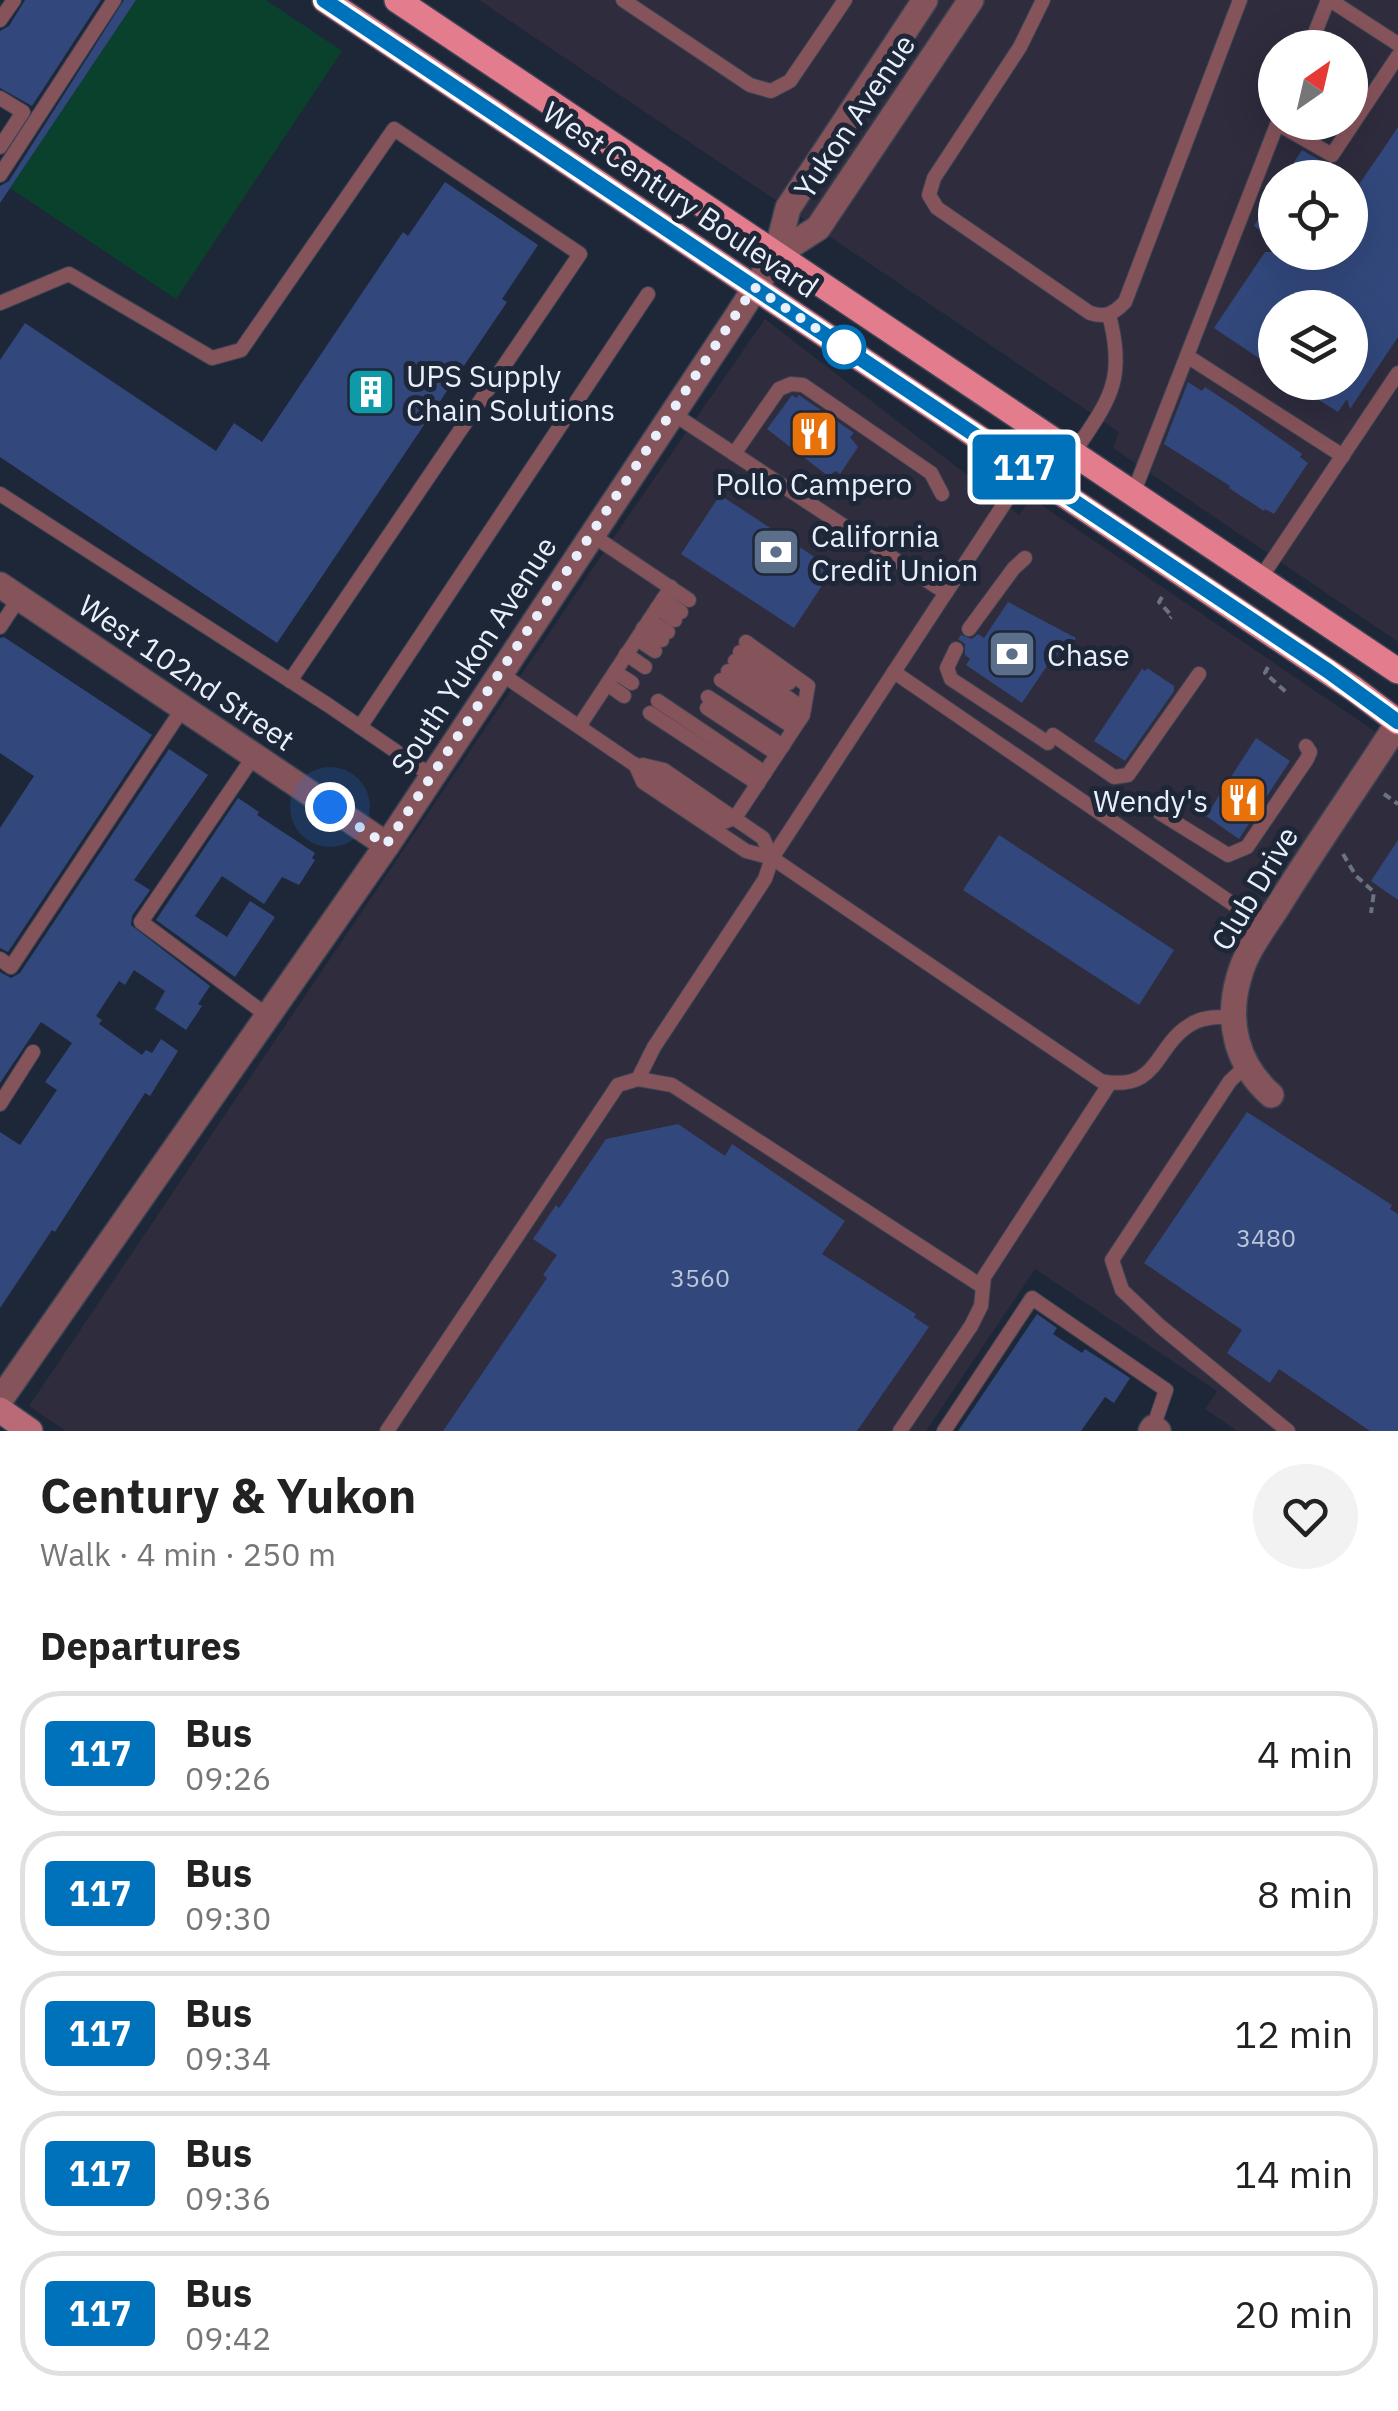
<!DOCTYPE html>
<meta charset="utf-8">
<style>
:root{--surface:#fff;--page:#f2f2f2;--text:#222;--muted:#767676;--line:#e0e0e0}
body{margin:0;font-family:"IBM Plex Sans",sans-serif;background:var(--page);color:var(--text);height:100vh;display:flex;flex-direction:column;font-size:38px;white-space:nowrap}
*{box-sizing:border-box;margin:0}
p{font-size:32px;color:var(--muted)}
.icon{flex:none;width:55px;height:55px;fill:none;stroke:currentColor;stroke-width:2;stroke-linecap:round;stroke-linejoin:round}
.map{position:relative;height:1431px;overflow:hidden}
.details{display:flex;flex-direction:column;background:var(--surface);flex:1}
.details>*{flex:none}
.badge{padding:0 20px;border-radius:8px;font-size:35px;line-height:65px}
.needle{width:65px;rotate:34deg}
.controls{position:absolute;left:1258px;top:30px;display:grid;gap:20px}
.controls a{display:grid;place-items:center;width:110px;height:110px;border-radius:50%;background:var(--surface);box-shadow:0 10px 40px #0002;font-size:50px}
.you{position:absolute;width:50px;height:50px;margin:-25px;border:8px solid #fff;border-radius:50%;background:#1a73e8;box-shadow:0 0 0 15px #1a73e833}
.map>.badge{position:absolute;translate:-50% -50%;box-shadow:0 0 0 5px #fff}
h2{padding:0 40px;font-size:38px;line-height:90px}
.round{display:grid;place-items:center;flex:none;width:105px;height:105px;border-radius:52px;background:var(--page)}
.head{display:flex;align-items:center;justify-content:space-between;height:170px;padding:0 40px}
h1{font-size:48px;font-weight:700;line-height:75px}
ul{padding:0;list-style:none}
li{display:flex;align-items:center;gap:30px;height:125px;margin:0 20px 15px;padding:0 20px;border:5px solid var(--line);border-radius:40px}
li div{flex:1}
li b{display:block;font-size:38px}
li em{font-style:normal}
li .badge{min-width:110px;font-weight:700;text-align:center}
.map>svg:first-child{display:block}
.commercial{fill:#2e2c3d;fill-rule:evenodd}
.green{fill:#09412d}
.building{fill:#32487c}
.lines{fill:none;stroke-linecap:round;stroke-linejoin:round}
.lane-casing{stroke:#3a4353;stroke-width:16}
.street-casing{stroke:#3a4353;stroke-width:28}
.secondary-casing{stroke:#3a4353;stroke-width:28}
.primary-casing{stroke:#3a4353;stroke-width:28}
.path{stroke:#6b7382;stroke-width:4;stroke-dasharray:8 5;stroke-linecap:butt}
.lane{stroke:#85535a;stroke-width:14}
.street{stroke:#85535a;stroke-width:25}
.secondary{stroke:#ba6a77;stroke-width:25}
.primary{stroke:#e37c8d;stroke-width:25}
.line-casing{stroke:#fff;stroke-width:22}
.line{stroke:#0072bc;stroke-width:15}
.walk{stroke:#e9effb;stroke-width:10;stroke-dasharray:0 18}
.stop-dot{fill:#fff;stroke:#0072bc;stroke-width:5}
.labels{text-anchor:middle;dominant-baseline:central;stroke-width:10;stroke-linejoin:round;paint-order:stroke}
.number-label{font-size:25px;fill:#bbc5db}
.street-label{font-size:30px;fill:#e9effb;stroke:#1e2738}
.poi-label{font-size:30px;fill:#e9effb;stroke:#1e2738;text-anchor:start}
</style>
<div class="map">
<svg width="1398" height="1431" viewBox="0 0 1398 1431">
<rect width="100%" height="100%" fill="#1e2738"/>
<g class="commercial">
<path d="M479 0H1398V642L1113 448 1119 432ZM1275 48H1350V122H1275ZM1275 178H1350V252H1275ZM1275 308H1350V382H1275Z"/>
<polygon points="765,319 1019,515 1031,498 1398,747 1398,1431 1237,1431 1205,1409 1217,1391 1035,1269 926,1431 66,1431 29,1406 622,525"/>
</g>
<polygon class="green" points="136,0 266,0 342,51 176,299 10,188"/>
<g class="building">
<polygon points="25,0 101,0 32,106 0,88 0,31 9,26"/>
<polygon points="124,0 136,0 0,203 0,186 9,181"/>
<polygon points="1398,127 1398,337 1350,409 1347,399 1338,412 1290,382 1350,382 1350,308 1275,308 1275,369 1214,328 1265,252 1350,252 1350,181 1358,186"/>
<polygon points="1302,150 1321,161 1346,178 1284,178"/>
<polygon points="445,182 538,245 502,299 507,302 277,643 0,457 0,360 25,323 216,451 234,423 262,442 403,232 408,236"/>
<polygon points="1275,191 1275,241 1254,226"/>
<polygon points="1188,382 1202,391 1205,387 1237,408 1302,454 1300,457 1308,463 1274,514 1265,509 1264,511 1229,488 1230,486 1164,444"/>
<polygon points="792,395 796,398 799,395 854,433 850,437 858,447 840,474 836,471 828,476 767,429"/>
<polygon points="720,495 833,569 794,628 681,554"/>
<polygon points="1008,602 1076,638 1064,655 1061,652 1051,660 1022,703 966,665 970,659 965,655 965,644 958,639 961,635 972,639 978,634 984,638"/>
<polygon points="4,637 152,735 8,952 0,948 0,828 34,776 0,753 0,638"/>
<polygon points="1147,668 1174,686 1174,691 1125,761 1094,741 1142,669 1146,671"/>
<polygon points="1256,738 1290,761 1239,839 1206,816"/>
<polygon points="169,749 208,775 134,880 150,890 132,916 131,925 210,986 198,1004 202,1006 186,1030 155,1009 165,991 134,970 125,985 119,981 96,1016 102,1020 99,1024 142,1055 146,1050 152,1053 161,1039 178,1051 150,1096 145,1093 60,1224 55,1232 52,1230 0,1308 0,1132 20,1145 57,1090 45,1082 72,1043 41,1022 0,1083 0,972 11,978 20,973"/>
<polygon points="238,798 259,812 257,815 315,853 312,858 315,860 299,885 282,877 264,904 222,876 195,916 227,937 250,901 275,917 235,977 156,920"/>
<polygon points="999,835 1174,950 1139,1005 963,890"/>
<polygon points="1398,840 1398,900 1371,881"/>
<polygon points="1247,1112 1392,1205 1390,1209 1398,1214 1398,1431 1370,1431 1279,1369 1270,1383 1227,1353 1242,1330 1144,1263"/>
<polygon points="678,1124 725,1156 732,1144 845,1221 822,1254 916,1314 914,1317 929,1327 857,1431 443,1431 547,1278 543,1275 557,1255 533,1239 556,1205 559,1208 606,1139"/>
<polygon points="1037,1314 1057,1328 1053,1334 1082,1353 1085,1349 1130,1378 1114,1403 1105,1397 1081,1431 958,1431"/>
</g>
<g class="lines">
<g class="lane-casing">
<g id="lane">
<polyline points="623,0 750,85 771,91 790,81 845,0"/>
<path d="M1043 0 1020 47 934 178 929 195 937 208 1090 313C1106 318 1113 314 1125 302L1240 0"/>
<polyline points="1330,0 1398,44"/>
<polyline points="0,20 14,0"/>
<polyline points="1309,48 1328,0"/>
<polyline points="0,98 23,112 0,147"/>
<polyline points="1278,124 1332,155 1398,56"/>
<polyline points="0,175 114,0"/>
<polyline points="0,303 69,274 212,358 241,350 394,129 580,254 290,681"/>
<polyline points="1187,356 1343,456"/>
<polyline points="672,413 946,593"/>
<polyline points="734,454 779,389 791,384 803,385 931,473 942,494"/>
<path d="M1073 454C1108 401 1127 382 1109 315"/>
<polyline points="0,494 328,705 432,776"/>
<polyline points="1133,494 1278,122"/>
<polyline points="592,535 689,600"/>
<polyline points="1260,579 1398,373"/>
<polyline points="663,599 681,612"/>
<polyline points="657,608 675,620"/>
<polyline points="649,620 668,632"/>
<polyline points="0,627 19,598"/>
<polyline points="643,628 662,640"/>
<polyline points="969,629 1014,568 1025,558"/>
<polyline points="637,639 655,651"/>
<polyline points="956,649 947,668 951,679 1048,743"/>
<polyline points="740,652 789,683"/>
<polyline points="626,654 645,667"/>
<polyline points="735,661 804,709"/>
<polyline points="728,671 801,718"/>
<polyline points="615,672 632,683"/>
<polyline points="894,672 1265,926"/>
<polyline points="500,673 713,818 724,822 735,818 803,715 808,686 746,642"/>
<polyline points="721,680 794,728"/>
<polyline points="607,684 624,696"/>
<polyline points="708,697 783,746"/>
<polyline points="658,701 765,773"/>
<polyline points="707,708 777,754"/>
<polyline points="650,713 758,784"/>
<polyline points="580,725 671,587"/>
<polyline points="360,727 648,294"/>
<polyline points="1053,735 1114,777 1128,775 1199,674"/>
<polyline points="254,756 141,922 268,1016"/>
<path d="M635 764 643 782 746 851 772 858 1101 1081C1162 1093 1153 1043 1195 1022 1208 1016 1221 1017 1235 1017"/>
<polyline points="643,765 664,770 763,838 772,858"/>
<polyline points="1160,813 1228,855 1247,847 1307,759 1310,752 1306,746"/>
<polyline points="0,959 11,967 183,708"/>
<polyline points="1246,1066 1230,1081 1112,1260 1122,1290 1160,1326 1288,1431"/>
<polyline points="638,1079 654,1047 765,879 772,858 1027,469"/>
<polyline points="0,1104 33,1052"/>
<polyline points="387,1431 618,1085 638,1079 672,1085 983,1287"/>
<polyline points="900,1431 971,1326 981,1306 984,1277 1110,1083"/>
<polyline points="944,1431 1032,1298 1166,1390 1153,1428"/>
</g>
</g>
<g class="street-casing">
<g id="street">
<polyline points="776,255 818,228 971,0"/>
<polyline points="0,585 387,845"/>
<path d="M1271 1095C1236 1064 1226 1021 1239 977 1246 950 1265 927 1280 903 1318 842 1359 784 1398 723"/>
<polyline points="0,1400 387,845 736,318 776,255 788,208 925,0"/>
<polyline points="1151,1431 1153,1428 1158,1431"/>
</g>
</g>
<g class="secondary-casing">
<polyline id="secondary" points="0,1410 30,1431"/>
</g>
<g class="primary-casing">
<g id="primary">
<polyline points="325,0 1354,689 1398,722"/>
<polyline points="397,0 1398,671"/>
</g>
</g>
<g class="path">
<polyline points="1162,597 1159,602 1172,616 1170,618"/>
<polyline points="1268,667 1265,673 1286,692 1285,695"/>
<polyline points="1384,794 1398,804"/>
<polyline points="1343,854 1356,876 1374,892 1371,913"/>
</g>
<use href="#lane" class="lane"/>
<use href="#street" class="street"/>
<use href="#secondary" class="secondary"/>
<use href="#primary" class="primary"/>
</g>
<g class="lines">
<g class="line-casing">
<polyline id="line" points="324,0 1328,671 1398,722"/>
</g>
<use href="#line" class="line"/>
<polyline class="walk" points="330,807 386,845 754,287 844,347"/>
</g>
<defs>
<g id="building-square" transform="scale(2.5)"><rect x="-9" y="-9" width="18" height="18" rx="4" fill="#0f9aa8" stroke="#1e2738"/><path d="M-4-6H4V6H1V3H-1V6H-4ZM-2.5-4.3h1.7v1.8h-1.7ZM.8-4.3h1.7v1.8H.8ZM-2.5-1h1.7V.8h-1.7ZM.8-1h1.7V.8H.8Z" fill="#fff"/></g>
<g id="restaurant-square" transform="scale(2.5)"><rect x="-9" y="-9" width="18" height="18" rx="4" fill="#e8710a" stroke="#1e2738"/><path d="M-5-6h1v4h1v-4h1v4h1v-4h1v5L-1.5 .5V6h-2V.5L-5-1ZM5-6V6H3V1.5H1.5Q1.5-4 5-6Z" fill="#fff"/></g>
<g id="bank-square" transform="scale(2.5)"><rect x="-9" y="-9" width="18" height="18" rx="4" fill="#5c6f8a" stroke="#1e2738"/><path d="M-6-4H6V4H-6ZM0-2.3a2.3 2.3 0 1 0 0 4.6a2.3 2.3 0 1 0 0-4.6Z" fill="#fff"/></g>
</defs>
<g fill-rule="evenodd">
<use href="#building-square" x="371" y="392"/>
<use href="#restaurant-square" x="814" y="434"/>
<use href="#bank-square" x="776" y="552"/>
<use href="#bank-square" x="1012" y="654"/>
<use href="#restaurant-square" x="1243" y="800"/>
</g>
<circle class="stop-dot" cx="844" cy="347" r="20"/>
<g class="labels">
<g class="number-label">
<text x="1266" y="1237">3480</text>
<text x="700" y="1277">3560</text>
</g>
<g class="street-label">
<text transform="translate(854 116) rotate(-56)">Yukon Avenue</text>
<text transform="translate(681 199) rotate(34)">West Century Boulevard</text>
<text transform="translate(473 655) rotate(-57)">South Yukon Avenue</text>
<text transform="translate(187 672) rotate(34)">West 102nd Street</text>
<text transform="translate(1254 888) rotate(-59)">Club Drive</text>
</g>
<g class="poi-label">
<text x="406" y="375">UPS Supply<tspan x="406" dy="34">Chain Solutions</tspan></text>
<text x="814" y="483" text-anchor="middle">Pollo Campero</text>
<text x="811" y="535">California<tspan x="811" dy="34">Credit Union</tspan></text>
<text x="1047" y="654">Chase</text>
<text x="1208" y="800" text-anchor="end">Wendy's</text>
</g>
</g>
</svg>
<div class="controls">
<a><svg class="needle" viewBox="-14 -14 28 28"><path d="M0-13l5 13h-10z" fill="#e53935"/><path d="M0 13l5-13h-10z" fill="#767676"/></svg></a>
<a><svg class="icon" aria-label="locate" viewBox="0 0 24 24"><circle cx="12" cy="12" r="6"/><path d="M12 2v4M12 18v4M2 12h4M18 12h4"/></svg></a>
<a><svg class="icon" aria-label="layers" viewBox="0 0 24 24"><path d="M12 4l9 5-9 5-9-5zM3 14l9 5 9-5"/></svg></a>
</div>
<div class="you" style="left:330px;top:807px"></div>
<b class="badge" style="left:1024px;top:467px;background:#0072bc;color:#fff">117</b>
</div>
<section class="details">
<div class="head"><div><h1>Century &amp; Yukon</h1><p>Walk · 4 min · 250 m</p></div><a class="round"><svg class="icon" aria-label="heart" viewBox="0 0 24 24"><path d="M12 20l-8-8c-3-5 5-10 8-4 3-6 11-1 8 4z"/></svg></a></div>
<h2>Departures</h2>
<ul>
<li><span class="badge" style="background:#0072bc;color:#fff">117</span><div><b>Bus</b><p>09:26</p></div><em>4 min</em></li>
<li><span class="badge" style="background:#0072bc;color:#fff">117</span><div><b>Bus</b><p>09:30</p></div><em>8 min</em></li>
<li><span class="badge" style="background:#0072bc;color:#fff">117</span><div><b>Bus</b><p>09:34</p></div><em>12 min</em></li>
<li><span class="badge" style="background:#0072bc;color:#fff">117</span><div><b>Bus</b><p>09:36</p></div><em>14 min</em></li>
<li><span class="badge" style="background:#0072bc;color:#fff">117</span><div><b>Bus</b><p>09:42</p></div><em>20 min</em></li>
</ul>
</section>
